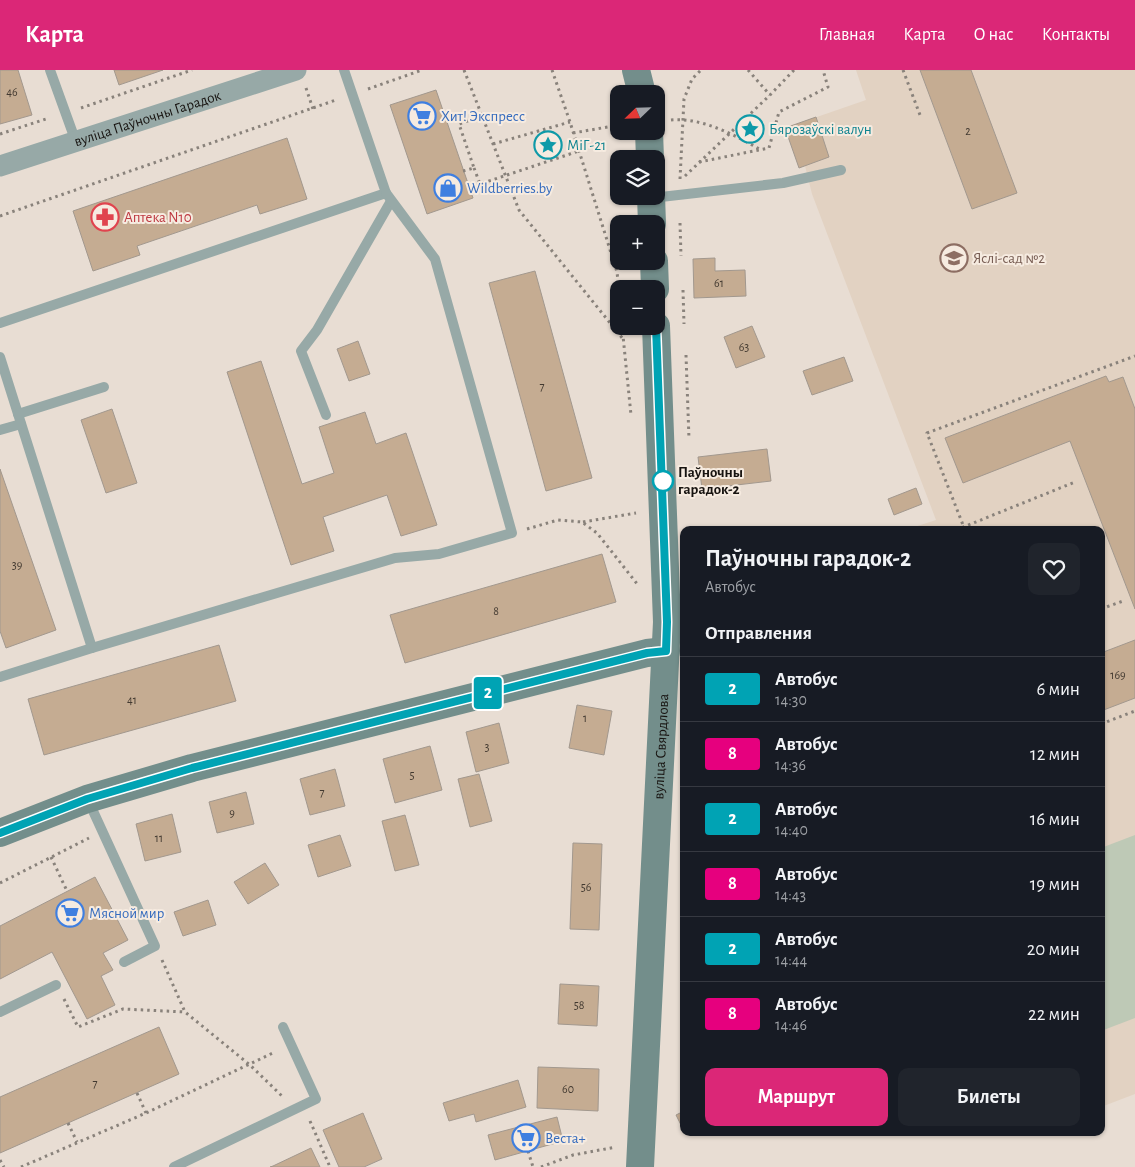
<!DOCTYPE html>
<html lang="ru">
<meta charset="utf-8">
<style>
:root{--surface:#171b24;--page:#20242c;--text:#f1f3f6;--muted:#9ea1a6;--line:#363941;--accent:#db2777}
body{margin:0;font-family:"Alegreya Sans",sans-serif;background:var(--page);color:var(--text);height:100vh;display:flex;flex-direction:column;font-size:19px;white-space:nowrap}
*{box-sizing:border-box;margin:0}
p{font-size:16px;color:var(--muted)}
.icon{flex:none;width:28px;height:28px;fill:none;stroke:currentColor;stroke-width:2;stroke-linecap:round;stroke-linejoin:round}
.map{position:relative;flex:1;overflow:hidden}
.sheet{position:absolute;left:680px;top:456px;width:425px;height:610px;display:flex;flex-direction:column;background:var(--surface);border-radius:10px;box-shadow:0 1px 4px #0004}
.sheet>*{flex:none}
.badge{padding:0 10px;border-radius:4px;font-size:18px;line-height:32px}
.needle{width:32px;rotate:247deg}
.controls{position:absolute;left:610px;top:15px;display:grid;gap:10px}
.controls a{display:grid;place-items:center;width:55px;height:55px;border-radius:10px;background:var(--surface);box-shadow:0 1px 4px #0004;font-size:25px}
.map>.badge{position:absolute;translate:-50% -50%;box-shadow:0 0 0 2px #fff}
h2{padding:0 25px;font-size:19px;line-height:45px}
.round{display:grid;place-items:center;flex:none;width:52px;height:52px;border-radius:10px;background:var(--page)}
.overview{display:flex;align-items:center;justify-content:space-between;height:85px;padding:0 25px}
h1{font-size:24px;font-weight:600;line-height:38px}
.action{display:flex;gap:10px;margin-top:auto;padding:10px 25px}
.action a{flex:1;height:58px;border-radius:10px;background:var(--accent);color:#fff;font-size:20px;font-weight:600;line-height:58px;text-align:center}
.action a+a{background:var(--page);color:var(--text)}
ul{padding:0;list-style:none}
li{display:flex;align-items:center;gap:15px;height:65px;padding:0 25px;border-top:1px solid var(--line)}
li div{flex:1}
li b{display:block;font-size:19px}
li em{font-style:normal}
li .badge{min-width:55px;font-weight:700;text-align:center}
header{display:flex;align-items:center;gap:30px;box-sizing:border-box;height:70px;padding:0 25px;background:var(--accent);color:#fff}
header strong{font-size:24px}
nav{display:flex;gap:28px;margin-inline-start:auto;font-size:18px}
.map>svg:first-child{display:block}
.built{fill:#e2d2c2}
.green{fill:#bec9b6}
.building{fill:#c5ac92;stroke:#a2988e}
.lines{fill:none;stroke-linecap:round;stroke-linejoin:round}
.path{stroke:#89827b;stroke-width:3;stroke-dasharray:2.5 4;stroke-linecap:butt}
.lane{stroke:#97a9a7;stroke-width:10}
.street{stroke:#97a9a7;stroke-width:21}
.secondary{stroke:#738e8b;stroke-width:28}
.line-casing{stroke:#fff;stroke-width:11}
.line{stroke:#00a3b4;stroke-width:8}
.stop-dot{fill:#fff;stroke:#00a3b4;stroke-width:2.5}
.labels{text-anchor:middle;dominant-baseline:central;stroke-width:4;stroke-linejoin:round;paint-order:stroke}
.number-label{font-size:12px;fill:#423930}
.shop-label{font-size:15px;fill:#366cbe;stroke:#f6ebe0;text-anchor:start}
.street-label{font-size:15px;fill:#171310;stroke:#f6ebe0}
.culture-label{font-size:15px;fill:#0d838f;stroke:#f6ebe0;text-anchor:start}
.health-label{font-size:15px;fill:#be3a42;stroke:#f6ebe0;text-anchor:start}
.education-label{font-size:15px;fill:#785e54;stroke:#f6ebe0;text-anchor:start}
.stop-label{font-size:15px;font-weight:bold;fill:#171310;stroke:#f6ebe0;text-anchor:start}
</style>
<header>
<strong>Карта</strong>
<nav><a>Главная</a><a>Карта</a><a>О нас</a><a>Контакты</a></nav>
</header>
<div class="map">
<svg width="1135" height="1097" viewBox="0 0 1135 1097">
<rect width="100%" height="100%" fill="#e8ddd3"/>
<polygon class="built" points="856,0 1135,0 1135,1024 1101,1037 1101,460 905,460 936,450 812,124 805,96 799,98 785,58 866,30"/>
<polygon class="green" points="1135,765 1135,948 1101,961 1101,778"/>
<g class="building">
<polygon points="0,0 18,0 32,45 0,54"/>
<polygon points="114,0 163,0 119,15"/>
<polygon points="920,0 971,0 1017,123 972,139"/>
<polygon points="436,20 473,128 427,144 390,35"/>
<polygon points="816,47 829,87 799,98 785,58"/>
<polygon points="287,68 307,129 260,144 257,135 137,176 140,185 93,201 73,141"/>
<polygon points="715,188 715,201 745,200 746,226 694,228 693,189"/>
<polygon points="535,201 592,408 546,421 489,213"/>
<polygon points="752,256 765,287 736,298 724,267"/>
<polygon points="358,271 370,304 349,311 337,279"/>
<polygon points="844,287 853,311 812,325 803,301"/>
<polygon points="261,291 302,414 334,403 319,357 365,342 376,374 406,363 437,455 401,466 387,425 323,447 334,481 291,495 227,302"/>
<polygon points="1106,306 1109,312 1123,307 1135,339 1135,539 1070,371 963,413 945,368"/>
<polygon points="112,339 137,413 106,423 81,350"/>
<polygon points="767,379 771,411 702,419 698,387"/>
<polygon points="0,399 56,560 6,578 0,561"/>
<polygon points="916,418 922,434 894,445 888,429"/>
<polygon points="602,484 616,532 405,593 390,545"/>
<polygon points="1135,570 1135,628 1101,641 1101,583"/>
<polygon points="219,575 236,631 44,685 28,629"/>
<polygon points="577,635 612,641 604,685 569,678"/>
<polygon points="499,653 509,693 476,702 466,662"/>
<polygon points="430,676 442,720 395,733 383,689"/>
<polygon points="335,699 345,736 310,745 300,709"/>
<polygon points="479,704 492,751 470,757 458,709"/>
<polygon points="246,722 254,754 217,763 209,732"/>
<polygon points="172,744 181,782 145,791 136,754"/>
<polygon points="405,745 419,795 395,801 382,751"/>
<polygon points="340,765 351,796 318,807 308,775"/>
<polygon points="573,773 602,774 599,860 570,859"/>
<polygon points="265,793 279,815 248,834 234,812"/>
<polygon points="95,807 128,870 103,883 113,900 101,906 115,935 87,949 52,882 0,909 0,856"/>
<polygon points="208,830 216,855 183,866 174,842"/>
<polygon points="560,914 599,916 597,956 558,954"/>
<polygon points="159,957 179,1004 0,1083 0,1027"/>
<polygon points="538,997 599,999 598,1041 537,1038"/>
<polygon points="518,1010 526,1037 476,1052 474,1044 449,1051 443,1033"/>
<polygon points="684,1041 684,1061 676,1045"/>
<polygon points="363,1043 382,1089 364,1097 339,1097 323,1060"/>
<polygon points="557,1047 563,1071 495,1090 488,1065"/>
<polygon points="311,1078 320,1097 270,1097 273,1096"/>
</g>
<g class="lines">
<g class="path">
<polyline points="464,0 519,140 623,269"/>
<polyline points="552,0 570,52 617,202 619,220"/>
<polyline points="748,0 770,25"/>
<polyline points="903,0 920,45"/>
<polyline points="306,18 313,39"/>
<polyline points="368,19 422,0"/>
<polyline points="81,38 192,0"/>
<path d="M671 50C701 47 735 65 761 80"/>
<polyline points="573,63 619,55"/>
<polyline points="0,64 49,48"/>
<polyline points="493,74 570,52"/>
<polyline points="699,92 769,78 779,42 828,17 823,0"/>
<polyline points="474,98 480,114 579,81"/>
<polyline points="463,101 474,98 459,54 482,46"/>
<polyline points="685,106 770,25 794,0"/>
<polyline points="680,109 684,29 692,9 701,0"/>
<polyline points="0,146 336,30"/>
<polyline points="680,153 681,186"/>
<polyline points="683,220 684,254"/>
<polyline points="622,256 631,345"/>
<polyline points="686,285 689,369"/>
<polyline points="583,452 636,443"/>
<polyline points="527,459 558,450 582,452 597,463 638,515"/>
<polyline points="956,460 1075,412"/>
<polyline points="965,460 927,363 1135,286"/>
<polyline points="1101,539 1123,531"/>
<polyline points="1101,654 1135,641"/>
<polyline points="51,787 67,821"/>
<polyline points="0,813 89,768"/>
<polyline points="162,890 185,942 250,995 283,1027"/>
<polyline points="64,929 78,957 123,939 185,942"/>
<polyline points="137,1023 146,1043"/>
<polyline points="310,1051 330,1097"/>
<polyline points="68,1053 77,1072"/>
<polyline points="528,1081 533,1097"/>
<polyline points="0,1090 4,1097"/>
<polyline points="21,1097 146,1043 275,982"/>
<polyline points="541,1097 573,1085 616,1077"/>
</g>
<g class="lane">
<polyline points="50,0 76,72"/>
<polyline points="652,128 783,113 841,100"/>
<polyline points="0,253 386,123 344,0"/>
<polyline points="0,287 92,578"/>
<polyline points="18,344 104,317"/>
<polyline points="326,345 301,281 317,260 391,131"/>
<polyline points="0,360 21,354"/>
<polyline points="0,607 92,578 395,488 439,484 512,463 435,189 386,123"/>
<polyline points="88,730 155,876 124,892"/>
<polyline points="0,942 56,915"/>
<polyline points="174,1097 316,1029 283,957"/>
</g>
<path class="street" id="s1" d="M0 96 296 0"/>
<g class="secondary">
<polyline points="636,0 642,24"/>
<polyline points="649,61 650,89"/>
<polyline points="651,126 652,154"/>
<polyline points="654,191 655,219"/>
<polyline points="0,763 87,729 192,698 647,583 666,581"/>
<path id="s2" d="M640 1097 667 552 656 256"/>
</g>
</g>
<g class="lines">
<g class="line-casing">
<polyline id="line" points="0,763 87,729 192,698 647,583 666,581 667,552 656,256"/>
</g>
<use href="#line" class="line"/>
</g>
<defs>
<g id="supermarket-ring" transform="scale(1.4375)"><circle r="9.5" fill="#f6ebe0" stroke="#3f7fe0" stroke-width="1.5"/><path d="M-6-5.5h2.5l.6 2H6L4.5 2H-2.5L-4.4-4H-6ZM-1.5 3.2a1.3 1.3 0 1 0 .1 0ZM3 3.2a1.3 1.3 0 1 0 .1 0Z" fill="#3f7fe0"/></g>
<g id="sight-ring" transform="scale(1.4375)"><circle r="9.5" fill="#f6ebe0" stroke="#0f9aa8" stroke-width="1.5"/><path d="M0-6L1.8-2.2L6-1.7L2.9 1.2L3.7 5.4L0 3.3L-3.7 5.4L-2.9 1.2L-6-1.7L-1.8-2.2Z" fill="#0f9aa8"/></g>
<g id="shop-ring" transform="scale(1.4375)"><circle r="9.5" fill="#f6ebe0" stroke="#3f7fe0" stroke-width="1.5"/><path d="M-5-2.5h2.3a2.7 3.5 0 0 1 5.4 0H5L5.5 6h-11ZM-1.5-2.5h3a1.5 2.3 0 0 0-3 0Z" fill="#3f7fe0"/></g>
<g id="pharmacy-ring" transform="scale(1.4375)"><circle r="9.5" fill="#f6ebe0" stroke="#e0444e" stroke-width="1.5"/><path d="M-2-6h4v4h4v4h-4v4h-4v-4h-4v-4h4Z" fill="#e0444e"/></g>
<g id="school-ring" transform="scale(1.4375)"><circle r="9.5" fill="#f6ebe0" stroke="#8d6e63" stroke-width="1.5"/><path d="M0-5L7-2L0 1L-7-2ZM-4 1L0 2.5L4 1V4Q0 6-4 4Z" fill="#8d6e63"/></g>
</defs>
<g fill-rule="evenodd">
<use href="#supermarket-ring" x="422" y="46"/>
<use href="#sight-ring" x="750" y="59"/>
<use href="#sight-ring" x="548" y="75"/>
<use href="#shop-ring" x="448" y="118"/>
<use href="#pharmacy-ring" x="105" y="147"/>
<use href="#school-ring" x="954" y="188"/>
<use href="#supermarket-ring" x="70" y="843"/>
<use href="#supermarket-ring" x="526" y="1068"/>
</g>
<circle class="stop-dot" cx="663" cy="411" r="10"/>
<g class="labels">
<g class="number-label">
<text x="12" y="22">46</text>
<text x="968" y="61">2</text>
<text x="719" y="213">61</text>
<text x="744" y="277">63</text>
<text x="542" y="316">7</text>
<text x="17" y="495">39</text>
<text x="496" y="541">8</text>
<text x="1118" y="605">169</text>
<text x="132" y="630">41</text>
<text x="585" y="648">1</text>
<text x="487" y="677">3</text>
<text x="412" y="705">5</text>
<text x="322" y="722">7</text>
<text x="232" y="743">9</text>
<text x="159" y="768">11</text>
<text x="586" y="817">56</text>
<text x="579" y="935">58</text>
<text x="95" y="1013">7</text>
<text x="568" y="1019">60</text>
</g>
<g class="shop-label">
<text x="441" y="46">Хит! Экспресс</text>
<text x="467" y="118">Wildberries.by</text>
<text x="89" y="843">Мясной мир</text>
<text x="545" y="1068">Веста+</text>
</g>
<g class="street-label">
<text stroke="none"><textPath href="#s1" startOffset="155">вуліца Паўночны Гарадок</textPath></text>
<text stroke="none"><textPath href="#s2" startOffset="421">вуліца Свярдлова</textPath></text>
</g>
<g class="culture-label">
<text x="769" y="59">Бярозаўскі валун</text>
<text x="567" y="75">МіГ-21</text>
</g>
<g class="health-label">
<text x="124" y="147">Аптека N10</text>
</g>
<g class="education-label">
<text x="973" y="188">Яслі-сад №2</text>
</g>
<g class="stop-label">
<text x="678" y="402">Паўночны<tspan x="678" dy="17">гарадок-2</tspan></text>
</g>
</g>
</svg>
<div class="controls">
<a><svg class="needle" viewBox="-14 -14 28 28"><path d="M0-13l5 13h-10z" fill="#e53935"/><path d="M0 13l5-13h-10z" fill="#9ea1a6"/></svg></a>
<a><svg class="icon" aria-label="layers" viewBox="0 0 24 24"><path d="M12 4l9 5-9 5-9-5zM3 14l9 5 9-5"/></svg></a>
<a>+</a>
<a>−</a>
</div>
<b class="badge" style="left:488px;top:623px;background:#00a3b4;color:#fff">2</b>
<section class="sheet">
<div class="overview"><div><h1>Паўночны гарадок-2</h1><p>Автобус</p></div><a class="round"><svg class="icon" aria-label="heart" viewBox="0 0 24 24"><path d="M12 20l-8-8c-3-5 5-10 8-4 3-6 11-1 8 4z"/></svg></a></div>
<h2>Отправления</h2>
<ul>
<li><span class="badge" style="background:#00a3b4;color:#fff">2</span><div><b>Автобус</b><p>14:30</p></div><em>6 мин</em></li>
<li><span class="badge" style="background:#e6007e;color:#fff">8</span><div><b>Автобус</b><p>14:36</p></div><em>12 мин</em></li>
<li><span class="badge" style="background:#00a3b4;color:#fff">2</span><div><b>Автобус</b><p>14:40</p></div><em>16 мин</em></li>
<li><span class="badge" style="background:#e6007e;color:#fff">8</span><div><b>Автобус</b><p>14:43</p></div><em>19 мин</em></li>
<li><span class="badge" style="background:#00a3b4;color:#fff">2</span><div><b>Автобус</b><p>14:44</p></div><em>20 мин</em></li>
<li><span class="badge" style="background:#e6007e;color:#fff">8</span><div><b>Автобус</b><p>14:46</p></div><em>22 мин</em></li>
</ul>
<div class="action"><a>Маршрут</a><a>Билеты</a></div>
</section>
</div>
